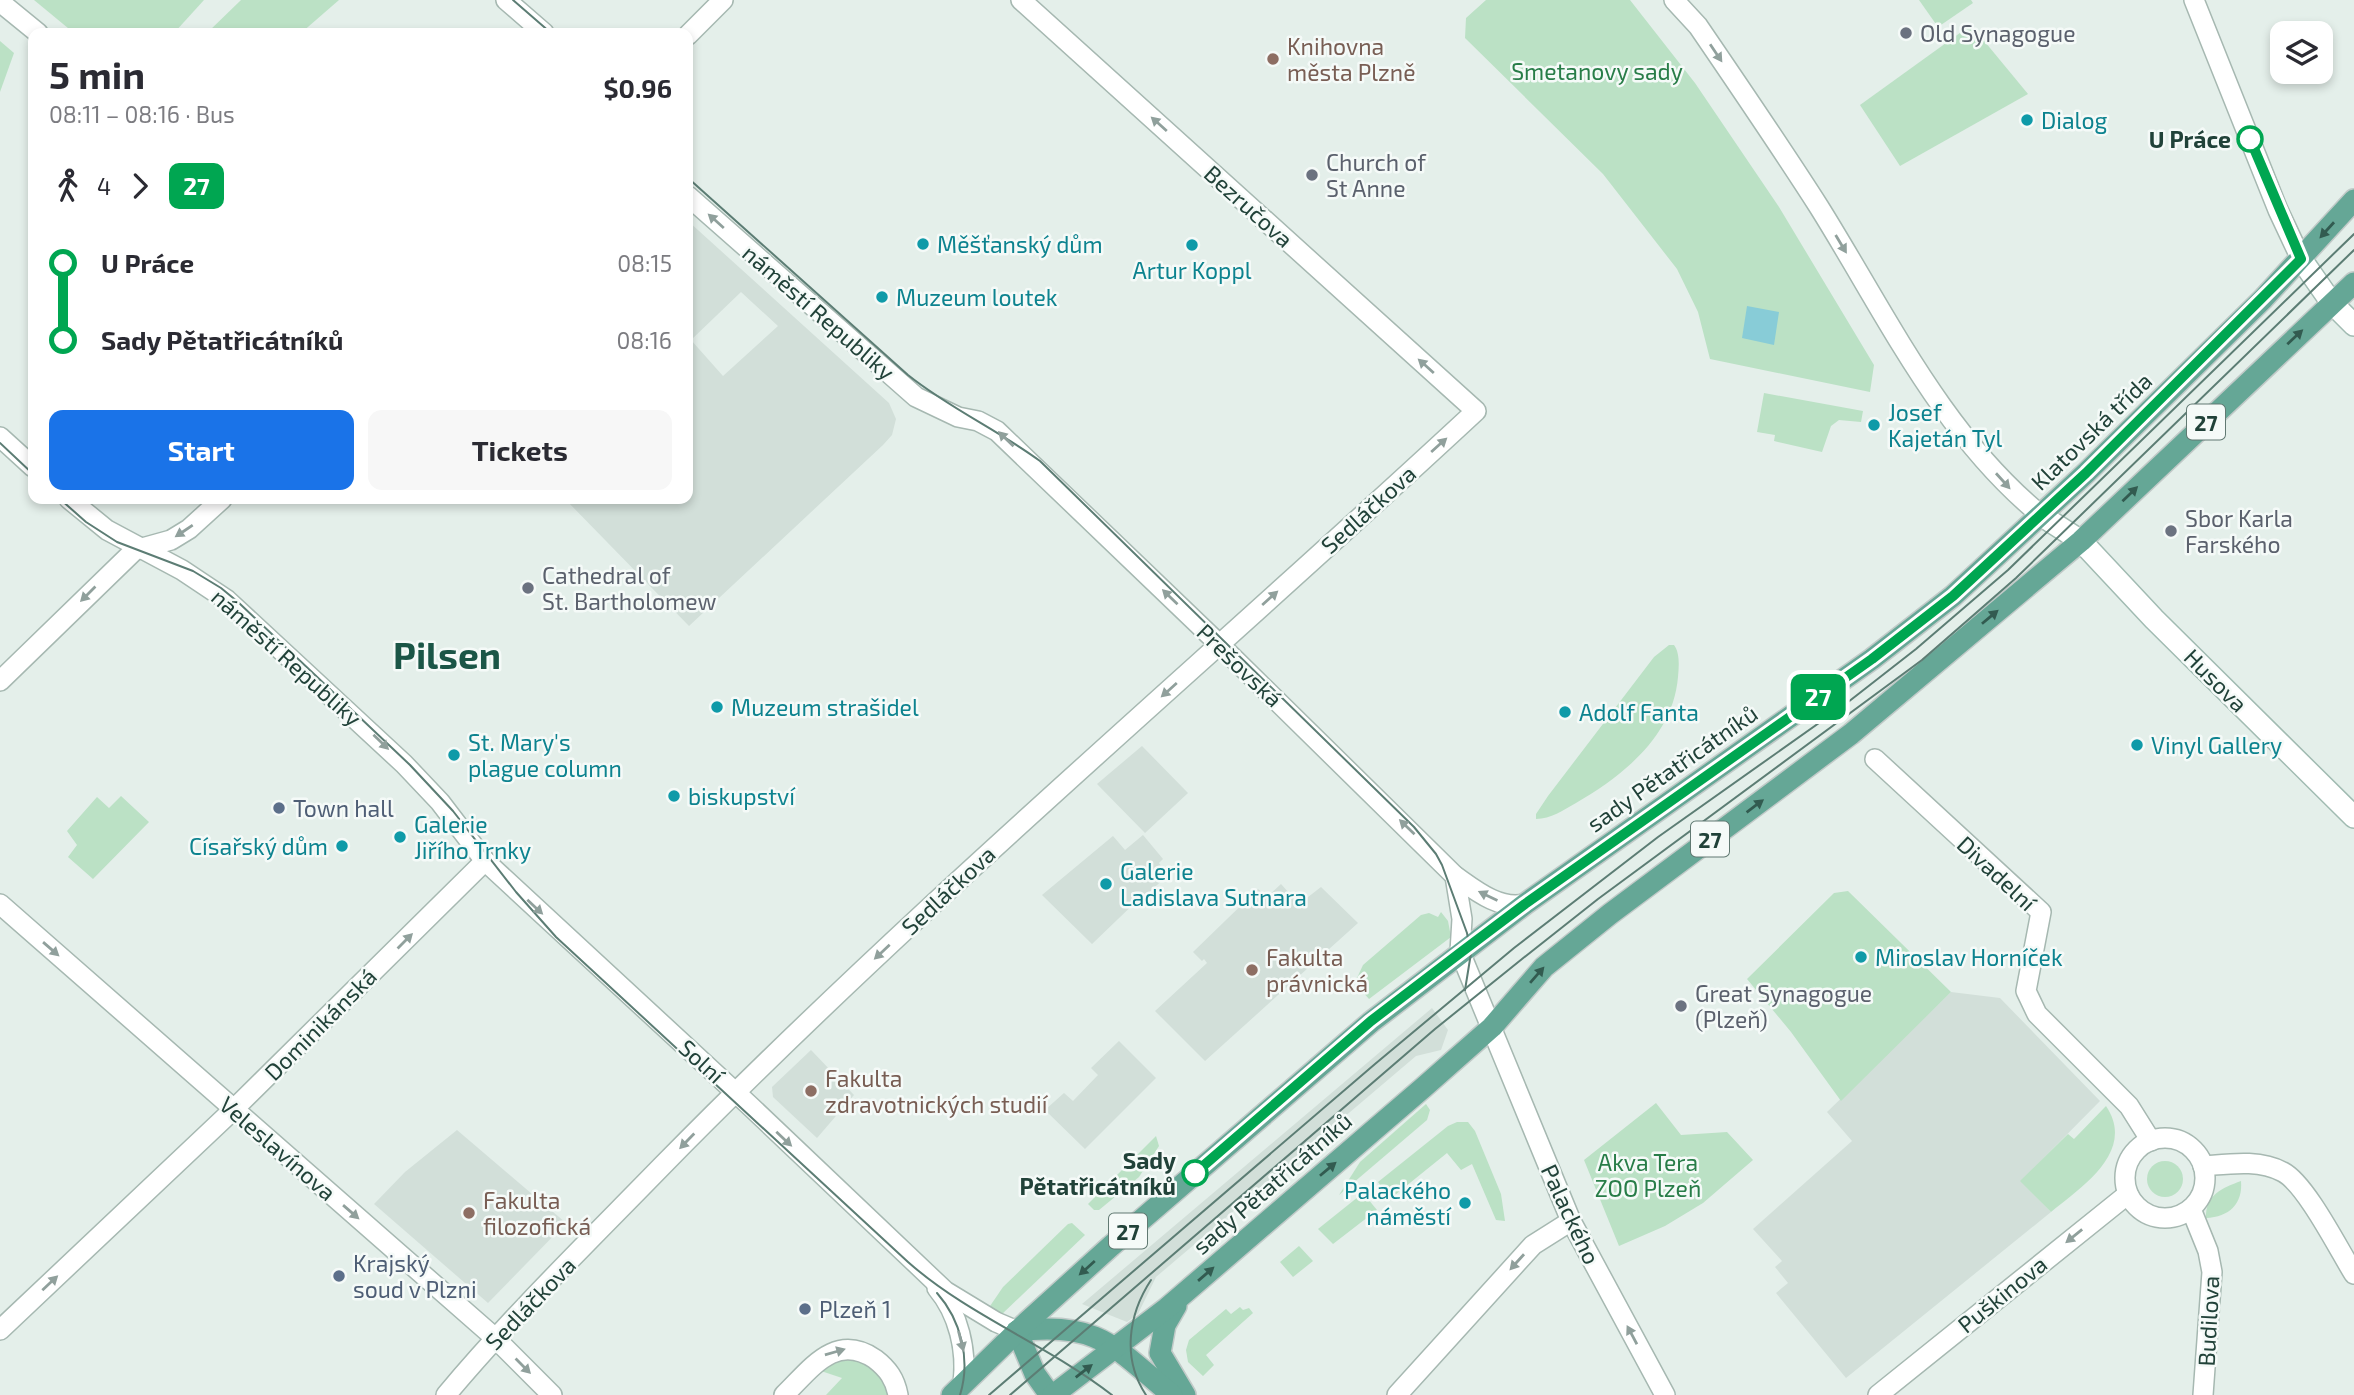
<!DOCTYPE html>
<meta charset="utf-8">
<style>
:root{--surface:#fff;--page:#f7f7f7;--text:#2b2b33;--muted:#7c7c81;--accent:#1a73e8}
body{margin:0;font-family:"Exo 2",sans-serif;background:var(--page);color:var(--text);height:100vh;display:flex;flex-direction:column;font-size:26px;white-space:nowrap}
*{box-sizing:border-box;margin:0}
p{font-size:23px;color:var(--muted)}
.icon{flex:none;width:38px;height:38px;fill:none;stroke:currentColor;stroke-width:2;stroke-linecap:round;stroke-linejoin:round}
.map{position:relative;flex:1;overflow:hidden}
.drawer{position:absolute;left:28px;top:28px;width:665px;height:476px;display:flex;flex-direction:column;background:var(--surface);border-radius:14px;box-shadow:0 4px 10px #0003}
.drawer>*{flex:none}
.badge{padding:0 14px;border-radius:10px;font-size:24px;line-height:46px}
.controls{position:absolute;left:2270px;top:21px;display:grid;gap:14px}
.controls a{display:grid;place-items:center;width:63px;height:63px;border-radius:14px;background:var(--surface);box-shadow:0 4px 10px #0003;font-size:35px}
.map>.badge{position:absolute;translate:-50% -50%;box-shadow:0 0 0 4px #fff}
.legs{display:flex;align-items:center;gap:10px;height:77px;padding:0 21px;font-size:23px}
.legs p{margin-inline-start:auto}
.headline{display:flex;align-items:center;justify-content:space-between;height:119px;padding:0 21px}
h1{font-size:38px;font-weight:700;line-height:52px}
.action{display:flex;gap:14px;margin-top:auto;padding:14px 21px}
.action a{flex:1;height:80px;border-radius:14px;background:var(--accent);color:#fff;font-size:28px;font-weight:700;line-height:80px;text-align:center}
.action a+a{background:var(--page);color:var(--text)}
ul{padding:0 21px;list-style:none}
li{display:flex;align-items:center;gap:24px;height:77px;font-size:26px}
li i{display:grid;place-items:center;width:10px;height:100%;margin:0 9px;background:currentColor}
li i::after{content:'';width:18px;height:18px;margin:-9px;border:5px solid;border-radius:50%;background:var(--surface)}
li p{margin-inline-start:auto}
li:first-child i{background:linear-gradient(#0000 50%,currentColor 0)}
li:last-child i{background:linear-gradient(currentColor 50%,#0000 0)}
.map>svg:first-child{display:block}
.built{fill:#d2dfd9;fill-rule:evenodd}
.green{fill:#bbe1c5}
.water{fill:#88ccd7}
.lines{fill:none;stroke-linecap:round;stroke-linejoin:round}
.street-casing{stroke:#a6b8b1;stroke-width:22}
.secondary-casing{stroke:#a1bbb2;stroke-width:24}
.primary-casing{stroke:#c1cac8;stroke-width:24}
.street{stroke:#fff;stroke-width:19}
.secondary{stroke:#fff;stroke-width:21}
.primary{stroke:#65a796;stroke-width:21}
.tram{stroke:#5c7d74;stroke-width:2}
.oneway{fill:#90a09c}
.oneway2{fill:#325b50}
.line-1-casing{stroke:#fff;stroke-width:16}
.line-1{stroke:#00a651;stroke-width:10}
.worship-dot{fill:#6b7280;stroke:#f5faf8;stroke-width:2.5}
.education-dot{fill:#8d6e63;stroke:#f5faf8;stroke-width:2.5}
.culture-dot{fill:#0f9aa8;stroke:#f5faf8;stroke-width:2.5}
.stop-1-dot{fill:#fff;stroke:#00a651;stroke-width:3.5}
.service-dot{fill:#5c6f8a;stroke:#f5faf8;stroke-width:2.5}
.labels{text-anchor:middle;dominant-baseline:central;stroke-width:5;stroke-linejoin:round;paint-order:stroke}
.shield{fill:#f5faf8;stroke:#617972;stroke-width:2}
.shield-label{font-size:21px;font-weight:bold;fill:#214239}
.worship-label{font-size:23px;fill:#5b616d;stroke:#f5faf8;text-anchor:start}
.education-label{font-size:23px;fill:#785e54;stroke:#f5faf8;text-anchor:start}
.park-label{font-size:23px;fill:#287d48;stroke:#f5faf8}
.culture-label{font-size:23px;fill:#0d838f;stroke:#f5faf8;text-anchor:start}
.stop-label{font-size:23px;font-weight:bold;fill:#214239;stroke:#f5faf8;text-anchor:end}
.street-label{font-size:23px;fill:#214239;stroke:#f5faf8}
.service-label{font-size:23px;fill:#4e5e75;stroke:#f5faf8;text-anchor:start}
.town-label{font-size:37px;font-weight:bold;fill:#1b5647;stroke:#f5faf8}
</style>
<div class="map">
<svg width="2354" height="1395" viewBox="0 0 2354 1395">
<rect width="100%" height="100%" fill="#e4efea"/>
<g class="built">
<path d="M688 221 889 403 896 419 892 435 883 445 689 626 565 499H688ZM741 292 778 326 723 376 691 340Z"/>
<polygon points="1142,746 1188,793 1145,833 1097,784"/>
<polygon points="1143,835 1163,859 1159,863 1168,875 1145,896 1143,895 1092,944 1042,895 1113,836 1125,850"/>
<polygon points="1281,884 1299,904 1321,887 1358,923 1205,1061 1155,1011 1207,963 1204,959 1202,961 1193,952 1258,889 1267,897"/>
<polygon points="1951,992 2000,998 2100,1101 2021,1181 2051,1212 1846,1378 1776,1293 1788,1283 1775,1267 1782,1261 1753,1229 1852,1141 1827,1112"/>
<polygon points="1432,1008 1448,1030 1441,1050 1416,1056 1156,1277 1138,1314 1127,1322 1082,1304"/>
<polygon points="1119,1041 1156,1078 1085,1149 1045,1110 1064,1093 1073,1101 1098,1075 1091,1068"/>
<polygon points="811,1050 854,1095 817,1138 773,1097 772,1087"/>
<polygon points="457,1130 566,1223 488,1303 374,1204 405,1172"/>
</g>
<g class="green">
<polygon points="34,0 204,0 174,33 74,33"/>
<polygon points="241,0 339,0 301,33 207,33"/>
<polygon points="1486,0 1630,0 1695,83 1779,207 1874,365 1870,392 1710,359 1698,312 1677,269 1603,174 1465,38 1466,18"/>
<polygon points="1919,0 1971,0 1973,3 1938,27"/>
<polygon points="1971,25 2028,94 1900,166 1860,105"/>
<polygon points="0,41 14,53 0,92"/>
<polygon points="1764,393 1863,411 1861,422 1839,420 1831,426 1822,452 1774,441 1775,435 1757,432"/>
<path d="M1669 645H1674C1680 653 1679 666 1678 677 1673 736 1624 775 1576 803 1563 810 1551 819 1536 819V814L1548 796 1654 657Z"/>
<polygon points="121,796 149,822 93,879 68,857 77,845 67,831 97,797 109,808"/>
<polygon points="1848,891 1951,992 1841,1101 1791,1032 1747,979 1834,893"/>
<polygon points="1441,912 1448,921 1451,937 1369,999 1361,990 1357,978 1363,965 1421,915 1429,913 1438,917"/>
<polygon points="1656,1103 1681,1135 1727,1132 1753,1160 1703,1203 1665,1226 1619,1246 1584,1160"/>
<polygon points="1426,1104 1430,1110 1427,1120 1339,1195 1360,1162"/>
<path d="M2106 1106C2137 1152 2080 1188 2051 1212L2020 1181 2068 1134 2074 1139Z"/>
<polygon points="1457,1122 1468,1122 1475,1131 1501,1194 1505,1221 1496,1220 1472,1164 1461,1170 1447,1153 1390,1199 1378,1182 1448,1126"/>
<polygon points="1156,1136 1159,1146 1139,1177 1099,1210 1094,1210 1088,1204"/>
<circle cx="2165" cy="1179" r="18"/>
<path d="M2241 1181C2243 1204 2229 1217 2206 1218 2205 1195 2222 1188 2241 1181Z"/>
<polygon points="1363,1193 1377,1210 1333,1244 1318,1229"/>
<polygon points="1072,1223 1085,1235 1000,1316 988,1309 1003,1287 1068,1224"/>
<polygon points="1299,1246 1313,1261 1293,1277 1280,1262"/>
<polygon points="1240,1307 1243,1310 1249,1308 1253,1313 1206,1355 1214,1365 1203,1376 1188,1362 1186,1350 1189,1340 1226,1309 1231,1314"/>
<polygon points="856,1358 879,1372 890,1395 826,1395 842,1378 821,1371 842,1359"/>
</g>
<polygon class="water" points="1747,306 1779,312 1774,345 1742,338"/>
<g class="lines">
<g class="street-casing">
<g id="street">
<polyline points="506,0 544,33"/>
<path d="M1674 0 1698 26C1739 86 1780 146 1819 207 1886 314 1942 435 2042 516"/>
<polyline points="2194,0 2278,210 2301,259"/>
<polyline points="0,2 38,33"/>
<polyline points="688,35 723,0"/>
<path d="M688 196 916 397 958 417 978 421 997 431 1219 644 1455 876C1475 890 1499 910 1525 904"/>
<polyline points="0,437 33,467"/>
<polyline points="69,499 107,530 182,570 227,600 404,764 440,802 485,861 748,1104 945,1291 996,1322 1017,1331"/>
<polyline points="0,681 135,550 171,540 189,529 222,499"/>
<polyline points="1875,759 2041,912 2026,991 2037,1014 2129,1106 2151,1141"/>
<polyline points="1455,876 1462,919 1460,952 1571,1221 1665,1395"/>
<polyline points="0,904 494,1337 552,1395"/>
<circle cx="2165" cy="1178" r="40"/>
<path d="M2203 1166C2229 1164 2259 1159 2283 1172 2306 1184 2339 1250 2354 1274"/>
<polyline points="2191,1209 2208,1251 2212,1272 2203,1395"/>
<path d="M937 1288C959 1314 967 1351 963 1383"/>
<polyline points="0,1330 234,1109 485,861"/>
<path d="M446 1395C514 1314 589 1241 662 1166 921 902 1205 663 1476 411L1021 0"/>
<path d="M784 1395C811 1369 835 1332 875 1359 888 1369 895 1379 898 1395"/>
<polyline points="1397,1395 1533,1245 1571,1221"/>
<polyline points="1878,1395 2128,1194"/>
</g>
</g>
<g class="secondary-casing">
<g id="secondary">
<polyline points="2301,259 2331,302 2354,325"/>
<polyline points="2042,516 2081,541 2154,619 2354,817"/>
</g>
</g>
<g class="primary-casing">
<g id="primary">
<polyline points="1176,1306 1165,1325 1160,1353 1185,1395"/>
<path d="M1017 1331C1099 1321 1114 1347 1172 1395"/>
<polyline points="1017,1331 1035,1374 1050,1395"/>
<polyline points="952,1395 1027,1322 1111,1246 1371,1022 1525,904 1872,659 1953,596 2086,473 2263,299 2354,200"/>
<polyline points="1053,1395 1167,1308 1424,1087 1492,1027 1544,967 1610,914 1851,734 2081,541 2354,283"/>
</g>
</g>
<use href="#street" class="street"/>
<use href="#secondary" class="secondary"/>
<use href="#primary" class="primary"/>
<g class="tram">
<polyline points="513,0 551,33"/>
<path d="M688 178 908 375C949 408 998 430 1040 461L1414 827 1436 854 1442 865 1467 933 1471 953 1465 990"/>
<polyline points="0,443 33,474"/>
<path d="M60 499 86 522 117 542 193 571 221 588 238 602 410 765 453 811 516 892 556 937 908 1262C969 1316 1048 1345 1112 1395"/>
<path d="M937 1293C961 1320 971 1360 960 1395"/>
<polyline points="989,1395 1375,1064 1514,948 1658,837 1843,706 1916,649 2008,570 2354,234"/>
<polyline points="1010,1395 1435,1029 1522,959 1598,899 1922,660 2016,578 2354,250"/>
<path d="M1146 1395C1122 1359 1128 1315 1151 1280"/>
</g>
</g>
<defs><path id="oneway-solid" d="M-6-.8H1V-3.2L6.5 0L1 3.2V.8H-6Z" transform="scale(1.75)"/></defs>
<g class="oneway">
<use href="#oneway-solid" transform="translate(1716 53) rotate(56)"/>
<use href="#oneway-solid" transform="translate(1159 124) rotate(-138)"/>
<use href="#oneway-solid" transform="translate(716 221) rotate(-138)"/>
<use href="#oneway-solid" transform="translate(1841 244) rotate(59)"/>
<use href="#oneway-solid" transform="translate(1426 366) rotate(-138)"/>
<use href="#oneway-solid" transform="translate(1006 439) rotate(-136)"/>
<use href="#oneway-solid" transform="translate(1439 445) rotate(-42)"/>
<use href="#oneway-solid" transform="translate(2003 481) rotate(48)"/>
<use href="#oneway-solid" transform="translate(184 531) rotate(146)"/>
<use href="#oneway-solid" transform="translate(88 594) rotate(135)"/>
<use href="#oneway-solid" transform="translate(1170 597) rotate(-136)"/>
<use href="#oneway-solid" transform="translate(1270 598) rotate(-42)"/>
<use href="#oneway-solid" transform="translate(1169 690) rotate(138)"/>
<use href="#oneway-solid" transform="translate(381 742) rotate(44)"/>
<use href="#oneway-solid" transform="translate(1407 827) rotate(-136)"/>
<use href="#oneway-solid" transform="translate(1488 896) rotate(-154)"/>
<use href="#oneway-solid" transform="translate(535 907) rotate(43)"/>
<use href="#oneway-solid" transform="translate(405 941) rotate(-45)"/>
<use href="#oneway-solid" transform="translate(51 949) rotate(41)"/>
<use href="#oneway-solid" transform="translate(882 952) rotate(137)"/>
<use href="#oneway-solid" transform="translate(784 1139) rotate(43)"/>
<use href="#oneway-solid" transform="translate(687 1141) rotate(134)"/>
<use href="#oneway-solid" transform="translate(351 1212) rotate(41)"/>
<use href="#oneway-solid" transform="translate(2074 1236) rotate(141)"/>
<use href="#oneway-solid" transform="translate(1517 1262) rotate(132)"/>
<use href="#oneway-solid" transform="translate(50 1283) rotate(-43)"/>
<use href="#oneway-solid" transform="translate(1632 1335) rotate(-118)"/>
<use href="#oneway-solid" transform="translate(961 1341) rotate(76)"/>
<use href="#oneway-solid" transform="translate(835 1352) rotate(-16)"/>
<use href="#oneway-solid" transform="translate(523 1366) rotate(45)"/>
</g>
<g class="oneway2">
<use href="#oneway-solid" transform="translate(2327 230) rotate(132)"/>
<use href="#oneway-solid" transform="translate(2295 337) rotate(-43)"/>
<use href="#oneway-solid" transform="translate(2130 494) rotate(-44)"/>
<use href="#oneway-solid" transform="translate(1990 617) rotate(-40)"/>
<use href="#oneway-solid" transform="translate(1755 806) rotate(-37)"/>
<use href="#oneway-solid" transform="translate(1537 975) rotate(-49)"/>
<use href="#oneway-solid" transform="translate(1328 1169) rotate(-40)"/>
<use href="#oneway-solid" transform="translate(1087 1268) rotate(138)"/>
<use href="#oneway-solid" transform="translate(1206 1274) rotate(-41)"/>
<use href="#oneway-solid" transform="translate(1084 1371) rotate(-38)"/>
</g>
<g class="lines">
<g class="line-1-casing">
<polyline id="line-1" points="1195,1173 1371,1021 1460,953 1525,904 1872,659 1953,596 2086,473 2301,259 2250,139"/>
</g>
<use href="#line-1" class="line-1"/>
</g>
<g class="worship-dot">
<circle cx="1906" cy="33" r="7"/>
<circle cx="1312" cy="175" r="7"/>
<circle cx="2171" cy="531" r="7"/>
<circle cx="528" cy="588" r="7"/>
<circle cx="1681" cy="1006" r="7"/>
</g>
<g class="education-dot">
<circle cx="1273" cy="59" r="7"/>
<circle cx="1252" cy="970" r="7"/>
<circle cx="811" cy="1091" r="7"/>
<circle cx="469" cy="1213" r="7"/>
</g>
<g class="culture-dot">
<circle cx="2027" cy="120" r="7"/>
<circle cx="923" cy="244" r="7"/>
<circle cx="1192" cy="245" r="7"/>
<circle cx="882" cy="297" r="7"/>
<circle cx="1874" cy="425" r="7"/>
<circle cx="717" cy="707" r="7"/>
<circle cx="1565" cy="712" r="7"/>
<circle cx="2137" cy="745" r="7"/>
<circle cx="454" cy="755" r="7"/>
<circle cx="674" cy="796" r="7"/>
<circle cx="400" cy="837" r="7"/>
<circle cx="342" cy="846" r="7"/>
<circle cx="1106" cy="884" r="7"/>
<circle cx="1861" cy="957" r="7"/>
<circle cx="1465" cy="1203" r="7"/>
</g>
<g class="stop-1-dot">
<circle cx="2250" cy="139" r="12"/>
<circle cx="1195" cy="1173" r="12"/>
</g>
<g class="service-dot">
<circle cx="279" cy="808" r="7"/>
<circle cx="339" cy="1276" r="7"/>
<circle cx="805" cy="1309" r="7"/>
</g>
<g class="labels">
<g class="shield">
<rect x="2187" y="404.5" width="38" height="35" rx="5"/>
<rect x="1691" y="821.5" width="38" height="35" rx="5"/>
<rect x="1109" y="1213.5" width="38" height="35" rx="5"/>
</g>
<g class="shield-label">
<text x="2206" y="422">27</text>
<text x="1710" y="839">27</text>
<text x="1128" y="1231">27</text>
</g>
<g class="worship-label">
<text x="1920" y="33">Old Synagogue</text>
<text x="1326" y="162">Church of<tspan x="1326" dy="26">St Anne</tspan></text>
<text x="2185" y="518">Sbor Karla<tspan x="2185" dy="26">Farského</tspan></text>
<text x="542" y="575">Cathedral of<tspan x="542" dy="26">St. Bartholomew</tspan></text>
<text x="1695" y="993">Great Synagogue<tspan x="1695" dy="26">(Plzeň)</tspan></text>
</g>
<g class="education-label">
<text x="1287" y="46">Knihovna<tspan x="1287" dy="26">města Plzně</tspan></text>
<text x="1266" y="957">Fakulta<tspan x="1266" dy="26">právnická</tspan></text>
<text x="825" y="1078">Fakulta<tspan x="825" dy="26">zdravotnických studií</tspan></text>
<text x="483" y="1200">Fakulta<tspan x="483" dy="26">filozofická</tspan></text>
</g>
<g class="park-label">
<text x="1597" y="71">Smetanovy sady</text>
<text x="1648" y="1162">Akva Tera<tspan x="1648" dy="26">ZOO Plzeň</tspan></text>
</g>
<g class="culture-label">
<text x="2041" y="120">Dialog</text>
<text x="937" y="244">Měšťanský dům</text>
<text x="1192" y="270" text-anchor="middle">Artur Koppl</text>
<text x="896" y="297">Muzeum loutek</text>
<text x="1888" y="412">Josef<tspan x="1888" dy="26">Kajetán Tyl</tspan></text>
<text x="731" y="707">Muzeum strašidel</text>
<text x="1579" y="712">Adolf Fanta</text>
<text x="468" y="742">St. Mary's<tspan x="468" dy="26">plague column</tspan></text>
<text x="2151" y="745">Vinyl Gallery</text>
<text x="688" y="796">biskupství</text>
<text x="414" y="824">Galerie<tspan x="414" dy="26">Jiřího Trnky</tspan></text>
<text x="328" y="846" text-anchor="end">Císařský dům</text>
<text x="1120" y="871">Galerie<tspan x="1120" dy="26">Ladislava Sutnara</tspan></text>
<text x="1875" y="957">Miroslav Horníček</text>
<text x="1451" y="1190" text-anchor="end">Palackého<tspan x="1451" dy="26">náměstí</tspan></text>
</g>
<g class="stop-label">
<text x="2231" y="139">U Práce</text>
<text x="1176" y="1160">Sady<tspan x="1176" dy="26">Pětatřicátníků</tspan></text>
</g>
<g class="street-label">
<text transform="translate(1249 206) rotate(42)">Bezručova</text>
<text transform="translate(819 312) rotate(41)">náměstí Republiky</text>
<text transform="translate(2091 431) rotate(-44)">Klatovská třída</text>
<text transform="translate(1368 509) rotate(-42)">Sedláčkova</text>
<text transform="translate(287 657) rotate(42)">náměstí Republiky</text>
<text transform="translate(1240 665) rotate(44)">Prešovská</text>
<text transform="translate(2216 680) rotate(45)">Husova</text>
<text transform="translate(1672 768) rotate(-35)">sady Pětatřicátníků</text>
<text transform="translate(1997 873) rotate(43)">Divadelní</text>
<text transform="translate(948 890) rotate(-43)">Sedláčkova</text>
<text transform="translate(320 1024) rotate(-45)">Dominikánská</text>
<text transform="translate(702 1061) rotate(43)">Solní</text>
<text transform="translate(278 1148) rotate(41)">Veleslavínova</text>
<text transform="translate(1272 1183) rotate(-41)">sady Pětatřicátníků</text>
<text transform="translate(1571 1214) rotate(65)">Palackého</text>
<text transform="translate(2002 1294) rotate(-39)">Puškinova</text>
<text transform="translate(530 1303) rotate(-46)">Sedláčkova</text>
<text transform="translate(2208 1321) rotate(-87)">Budilova</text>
</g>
<g class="service-label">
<text x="293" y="808">Town hall</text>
<text x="353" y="1263">Krajský<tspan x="353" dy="26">soud v Plzni</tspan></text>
<text x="819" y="1309">Plzeň 1</text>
</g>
<g class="town-label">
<text x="447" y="654">Pilsen</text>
</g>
</g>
</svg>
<div class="controls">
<a><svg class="icon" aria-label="layers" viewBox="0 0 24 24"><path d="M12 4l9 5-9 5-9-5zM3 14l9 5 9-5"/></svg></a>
</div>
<b class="badge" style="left:1818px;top:697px;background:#00a651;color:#fff">27</b>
<section class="drawer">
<div class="headline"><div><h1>5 min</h1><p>08:11 – 08:16 · Bus</p></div><b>$0.96</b></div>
<div class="legs"><svg class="icon" aria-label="walk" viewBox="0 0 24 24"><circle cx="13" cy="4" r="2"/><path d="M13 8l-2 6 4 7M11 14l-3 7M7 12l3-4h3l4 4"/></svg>4<svg class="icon" aria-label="forward" viewBox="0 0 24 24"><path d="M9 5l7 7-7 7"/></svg><b class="badge" style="background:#00a651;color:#fff">27</b></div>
<ul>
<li><i style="color:#00a651"></i><b>U Práce</b><p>08:15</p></li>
<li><i style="color:#00a651"></i><b>Sady Pětatřicátníků</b><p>08:16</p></li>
</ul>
<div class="action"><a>Start</a><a>Tickets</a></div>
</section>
</div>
